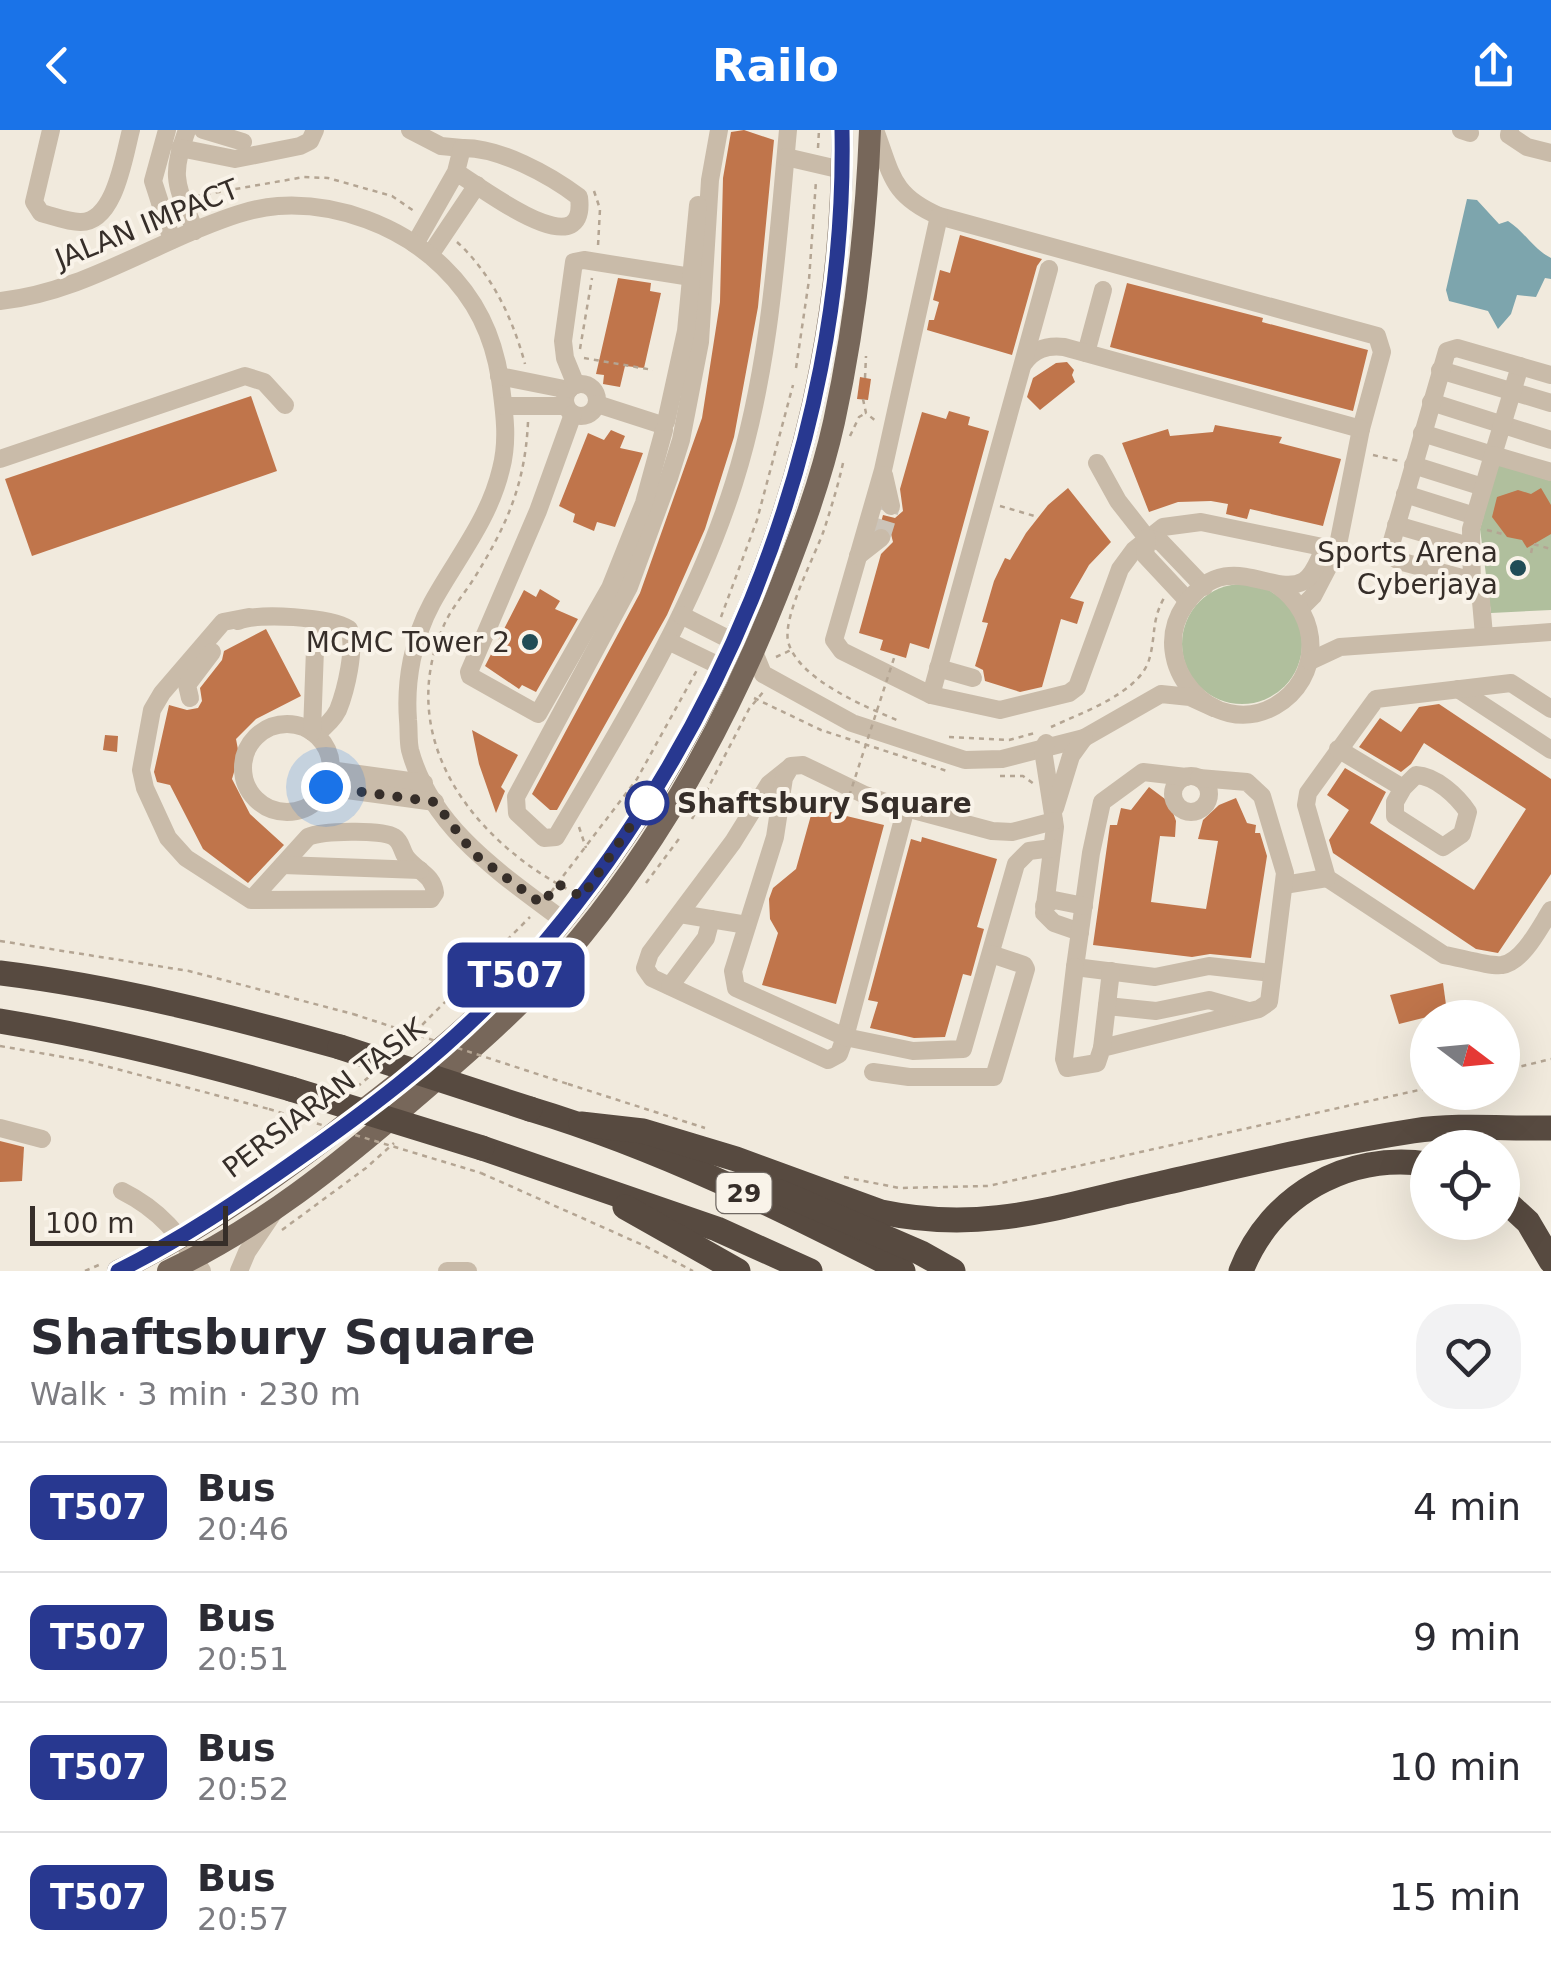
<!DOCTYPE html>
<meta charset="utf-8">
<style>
:root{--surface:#fff;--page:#f2f2f3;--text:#2b2b33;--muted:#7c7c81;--line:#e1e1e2;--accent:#1a73e8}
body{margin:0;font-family:"DejaVu Sans",sans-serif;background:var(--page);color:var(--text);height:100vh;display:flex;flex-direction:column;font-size:38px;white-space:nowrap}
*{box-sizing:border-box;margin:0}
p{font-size:32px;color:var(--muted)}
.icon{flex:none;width:55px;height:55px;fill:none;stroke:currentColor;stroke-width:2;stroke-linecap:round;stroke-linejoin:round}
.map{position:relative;height:1141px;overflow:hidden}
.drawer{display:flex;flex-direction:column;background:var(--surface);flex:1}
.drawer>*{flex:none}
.badge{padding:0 20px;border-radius:15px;font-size:35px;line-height:65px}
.needle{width:65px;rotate:106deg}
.tools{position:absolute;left:1410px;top:870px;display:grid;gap:20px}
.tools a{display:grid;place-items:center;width:110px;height:110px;border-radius:50%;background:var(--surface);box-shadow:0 10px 40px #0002;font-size:50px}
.scale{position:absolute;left:30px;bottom:25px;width:198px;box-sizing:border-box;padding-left:10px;border:5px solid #362e29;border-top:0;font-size:28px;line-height:35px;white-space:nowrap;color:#362e29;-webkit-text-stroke:8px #f9f3e9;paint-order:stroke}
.you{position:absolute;width:50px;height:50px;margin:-25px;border:8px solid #fff;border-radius:50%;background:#1a73e8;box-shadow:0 0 0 15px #1a73e833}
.map>.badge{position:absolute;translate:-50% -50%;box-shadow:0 0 0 5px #fff}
.round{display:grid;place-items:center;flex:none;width:105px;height:105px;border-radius:40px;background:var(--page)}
.overview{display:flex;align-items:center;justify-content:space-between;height:170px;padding:0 30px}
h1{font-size:48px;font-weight:800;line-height:75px}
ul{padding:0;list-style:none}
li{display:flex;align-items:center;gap:30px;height:130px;padding:0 30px;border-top:2px solid var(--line)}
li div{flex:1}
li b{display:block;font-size:38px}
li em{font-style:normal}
li .badge{min-width:110px;font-weight:700;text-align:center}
header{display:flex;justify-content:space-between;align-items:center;height:130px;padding:0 30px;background:var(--accent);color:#fff;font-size:45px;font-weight:800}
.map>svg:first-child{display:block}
.green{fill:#b0bf9d}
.water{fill:#7da5ad}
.building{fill:#c0754b}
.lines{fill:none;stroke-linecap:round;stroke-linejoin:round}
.minor-tunnel{stroke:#ccc4b9;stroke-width:18;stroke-dasharray:18 9;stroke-linecap:butt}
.path{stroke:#b4a593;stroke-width:2.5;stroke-dasharray:5 5;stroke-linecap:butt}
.minor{stroke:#c9bba9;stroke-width:18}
.major{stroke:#77675a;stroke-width:22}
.highway{stroke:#574a40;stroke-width:25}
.path-bridge{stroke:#b4a593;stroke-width:2.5;stroke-dasharray:5 5;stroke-linecap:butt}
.highway-bridge{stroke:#574a40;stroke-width:25}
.line-casing{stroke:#fff;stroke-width:22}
.line{stroke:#283890;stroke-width:15}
.walk{stroke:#362e29;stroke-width:10;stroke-dasharray:0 18}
.poi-dot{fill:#204c56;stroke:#f9f3e9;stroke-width:4}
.stop-dot{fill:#fff;stroke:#283890;stroke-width:5}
.labels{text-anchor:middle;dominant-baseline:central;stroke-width:8;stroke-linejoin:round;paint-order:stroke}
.shield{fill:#f9f3e9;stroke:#706963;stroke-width:2.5}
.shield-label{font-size:25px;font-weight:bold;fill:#362e29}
.street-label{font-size:28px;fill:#362e29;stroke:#f9f3e9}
.poi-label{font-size:28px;fill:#362e29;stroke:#f9f3e9;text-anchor:end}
.stop-label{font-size:28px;font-weight:bold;fill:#362e29;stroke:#f9f3e9;text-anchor:start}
</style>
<header><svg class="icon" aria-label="back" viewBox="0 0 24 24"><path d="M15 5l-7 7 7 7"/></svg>Railo<svg class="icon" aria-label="share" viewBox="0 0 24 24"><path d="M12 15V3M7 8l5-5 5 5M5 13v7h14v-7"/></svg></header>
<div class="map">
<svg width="1551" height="1141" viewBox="0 0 1551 1141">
<rect width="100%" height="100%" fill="#f1eadd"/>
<g class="green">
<polygon points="1498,334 1551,351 1551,480 1491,483 1480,399"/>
<circle cx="1242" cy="514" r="60"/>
</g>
<path class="water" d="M1467 69 1477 70 1499 94 1508 91C1525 102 1533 119 1551 128V149L1545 148 1536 167 1517 165 1511 184 1498 199 1488 181 1449 171 1446 160Z"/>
<g class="building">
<polygon points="744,0 774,10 758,177 734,307 705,399 667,485 557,680 550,680 532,664 640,463 702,288 720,172 723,48 731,2"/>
<polygon points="960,105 1042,129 1037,136 1012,225 927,200 929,190 934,190 939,172 933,170 940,140 950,143"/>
<polygon points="618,148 651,153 650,161 661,163 644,238 625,236 620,257 603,254 604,245 596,244"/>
<polygon points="1127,153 1263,188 1262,192 1368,220 1353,281 1110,217"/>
<polygon points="1067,232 1074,240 1072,245 1075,252 1040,280 1027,267 1033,248 1056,233"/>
<polygon points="860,247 871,249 868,270 857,269"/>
<polygon points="251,266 277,341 32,426 5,349"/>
<polygon points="949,281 970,287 968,295 989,301 929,519 910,513 906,528 880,520 883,510 859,503 881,424 893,412 890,400 880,396 883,385 895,388 903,381 900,359 922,282 946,289"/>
<polygon points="1215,295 1282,307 1279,313 1341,329 1323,396 1250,379 1247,389 1226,384 1228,374 1211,371 1178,372 1149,382 1122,313 1168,299 1170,306 1213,302"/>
<polygon points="611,300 625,306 620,318 643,323 615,397 597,392 594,401 573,392 575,384 559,376 588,303 604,310"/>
<polygon points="1068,358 1111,412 1089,435 1070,468 1084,472 1077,494 1061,489 1042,557 1020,562 985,551 983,540 975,536 988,493 982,492 994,451 1005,428 1010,430 1026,403 1048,375"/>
<polygon points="1541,358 1551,375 1551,404 1527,418 1522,410 1507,407 1492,387 1497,367 1518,360 1531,364"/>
<polygon points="540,459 560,471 555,479 578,489 536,562 522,555 519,559 485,536 524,460 536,467"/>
<polygon points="266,499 301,566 256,589 236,609 239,625 232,649 250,684 284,715 248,753 203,719 170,655 157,652 154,642 169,575 187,580 198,578 202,571 200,558 222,530 224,521"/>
<polygon points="1439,574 1551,649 1551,744 1498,823 1476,819 1333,723 1329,710 1349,680 1327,665 1345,638 1386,662 1370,693 1474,760 1526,679 1424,613 1411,634 1401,642 1359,617 1380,588 1401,602 1419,577"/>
<polygon points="472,600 518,625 501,657 505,661 496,683 479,634"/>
<polygon points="105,605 118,606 117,622 103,620"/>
<polygon points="1149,657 1169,672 1176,691 1175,707 1160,706 1151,772 1206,779 1218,711 1198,709 1203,690 1219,675 1236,668 1247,693 1256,695 1255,703 1260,703 1267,726 1251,828 1210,824 1192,827 1093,815 1110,695 1117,695 1121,678 1131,680"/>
<polygon points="813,678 884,695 836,874 762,855 778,803 770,789 769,769 773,758 796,739"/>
<polygon points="922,707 997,729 977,797 984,799 971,846 963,844 945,907 914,908 870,898 878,872 868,870 911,709 921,712"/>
<polygon points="1443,853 1447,882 1399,894 1390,865"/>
<polygon points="0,1011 24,1017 22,1051 0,1052"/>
</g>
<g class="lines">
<polyline class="minor-tunnel" points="881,408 891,376"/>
<g class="path">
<polyline points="818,18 819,0"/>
<polyline points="594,61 600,79 598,116"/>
<polyline points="196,66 304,47 328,48 392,66 414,81"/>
<path d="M457 112C492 144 513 189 525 234"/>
<polyline points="580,219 592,148"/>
<polyline points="584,228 653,240"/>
<polyline points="796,238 809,150 816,51"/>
<polyline points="865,248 866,226"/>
<polyline points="863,269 866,283 877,292"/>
<path d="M528 292C525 356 506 397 473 450 464 464 451 479 444 495 394 607 471 708 567 759"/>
<polyline points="850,306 859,287 866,283"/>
<polyline points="1373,325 1399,331"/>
<path d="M843 333C838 356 831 378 824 400 815 426 783 485 788 511 797 549 866 577 899 591"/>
<polyline points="1000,376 1038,387"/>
<polyline points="1487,400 1506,405"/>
<polyline points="1531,423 1533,414 1551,419"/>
<polyline points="721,487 757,390 793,255"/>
<polyline points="776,527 791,520"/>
<polyline points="754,568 821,600 947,641"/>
<path d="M1051 597C1081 583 1139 563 1149 530 1156 507 1151 491 1164 468"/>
<polyline points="949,607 1009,610 1035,603"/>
<polyline points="1000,646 1023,646 1034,654"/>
<polyline points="692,689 749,579 764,561"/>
<polyline points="579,697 586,718"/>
<polyline points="646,753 681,706"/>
<polyline points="551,762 637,649 697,540"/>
<polyline points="0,811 189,841 353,884"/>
<polyline points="0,916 86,931 269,979"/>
<polyline points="401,916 530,787"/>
<polyline points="1502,941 1551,929"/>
<polyline points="568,954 705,998"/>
<polyline points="357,957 370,946"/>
<polyline points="481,1043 645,1116 693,1141"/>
<polyline points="844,1047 899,1058 988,1056 1428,958"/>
<polyline points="282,1100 366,1038 394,1013"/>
<polyline points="85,1141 101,1134"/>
</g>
<g class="minor">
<path d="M51 0 34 72 41 83C53 86 68 92 80 92 115 93 124 26 131 0"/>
<polyline points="167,0 153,51 172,110"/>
<path d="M187 0C169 48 177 55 195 101"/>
<polyline points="203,0 243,12"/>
<polyline points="410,0 441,16 462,18"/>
<path d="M719 0 710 50 700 212 681 310 669 348 629 457 516 667 517 683 544 708 556 707C623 593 694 480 734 353 770 240 777 118 788 0"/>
<path d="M875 0C892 45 891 65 939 86L1377 206 1382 222 1361 299 1337 420 1313 466 1301 478"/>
<polyline points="1461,0 1470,3"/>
<polyline points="1510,0 1509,5 1527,17 1551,23"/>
<polyline points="180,18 235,29 300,16 310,11 315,0"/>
<polyline points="786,27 842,40"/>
<polyline points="939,86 883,340 834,510 842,521 931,565 1000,580 1069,563 1077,557 1120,439 1134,420 1163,397 1201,392 1337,420"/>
<path d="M415 114 456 42 462 18C499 17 550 45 579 67 588 140 481 57 456 42"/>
<polyline points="430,125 477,55"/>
<path d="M0 171C70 164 133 126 198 99 223 89 250 78 278 76 337 72 401 96 443 137 476 169 493 205 500 249 504 280 509 309 501 339 489 390 456 429 432 473 413 508 405 551 408 590 409 600 408 611 410 620 431 699 503 745 564 791"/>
<polyline points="1086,223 1103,160"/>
<path d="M1024 233C1034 219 1047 215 1064 217L1361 299"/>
<polyline points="1440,240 1551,273"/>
<polyline points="499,246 569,260"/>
<circle cx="581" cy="270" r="16"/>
<polyline points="576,255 565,228 563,211 574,132 584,130 691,147"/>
<polyline points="1431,272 1551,310"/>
<polyline points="597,274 659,294"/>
<polyline points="504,276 566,276"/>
<polyline points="573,284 538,381 469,542 470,546 538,584 610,458 644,373 664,300"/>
<polyline points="666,292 686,201 698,75"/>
<polyline points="1422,303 1493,325 1520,236"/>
<polyline points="0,329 245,246 264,252 285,275"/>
<polyline points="1097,333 1118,371 1147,408 1161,412 1204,457"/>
<polyline points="1413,335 1483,357"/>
<polyline points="884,345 891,376"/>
<polyline points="1405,364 1475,386"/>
<polyline points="1396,395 1472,417"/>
<polyline points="1147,408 1145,425 1188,471"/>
<polyline points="858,426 881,408"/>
<path d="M1277 455C1321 485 1323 548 1275 576 1213 611 1145 533 1185 475 1227 415 1273 469 1304 451 1313 445 1317 434 1321 425"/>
<polyline points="1472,460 1471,399 1493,325 1551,342"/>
<polyline points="681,485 754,522 763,544 852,593 965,630 1002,629 1084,608 1161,564 1190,567 1214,578"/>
<path d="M249 487 223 492 162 563 152 580 141 640 145 658 168 708 186 728 251 770 431 769 435 763C433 744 416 741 406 727 401 720 402 712 394 707 382 699 321 701 308 707L251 770"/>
<path d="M238 491C258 482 330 487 349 499 356 518 346 560 338 580 333 590 325 597 316 604"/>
<polyline points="1484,505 1480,460 1473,451 1399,431 1393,427 1390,418 1447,221 1457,218 1551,245"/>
<polyline points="668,511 730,541"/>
<polyline points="1310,531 1340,517 1551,502"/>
<polyline points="938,538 973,548"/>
<polyline points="1458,559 1551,620"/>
<polyline points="931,565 1049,139"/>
<polyline points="190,568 187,555 212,522"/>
<path d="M1551 579 1511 553 1376 569 1308 663 1306 675 1327 748 1444 825C1458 827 1491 837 1502 835 1523 832 1540 797 1551 780"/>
<circle cx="287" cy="638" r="44"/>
<polyline points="312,602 316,491"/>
<polyline points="1046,613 1043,620 1055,697 1044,783 1054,793 1080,802"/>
<path d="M1338 619 1403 658 1416 645C1436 646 1457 666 1468 682L1462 704 1443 717 1395 686V672L1403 658"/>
<polyline points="789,638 769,654 733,712 650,823 645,838 652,848 828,930 839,924 845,907 906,678"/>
<polyline points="330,640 424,653"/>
<circle cx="1191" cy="664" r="18"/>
<polyline points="1186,647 1143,642 1102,672 1091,723 1075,837 1155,847 1209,836 1272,843"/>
<polyline points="325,657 435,672"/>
<polyline points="1055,678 1071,626 1084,608"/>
<polyline points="1052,718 1029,721 1016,734 963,919 913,921 845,907 736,858 733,841 775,707 784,648 791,636 803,635 865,665 891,674 992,701 1012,702 1054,691"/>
<polyline points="283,735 420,740"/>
<polyline points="1284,755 1327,748"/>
<polyline points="1044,776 1054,770 1084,776"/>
<polyline points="680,784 747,795"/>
<polyline points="1075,837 1064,929 1067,938 1097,933 1102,918 1259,879 1269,872 1285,743 1262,666 1247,652 1199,648"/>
<polyline points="670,856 706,808 711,789"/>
<polyline points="1107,876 1156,881 1209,870 1248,881"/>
<polyline points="1102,918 1111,841"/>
<polyline points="873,942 909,947 994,947 1026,839 1024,835 991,824"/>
<polyline points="0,998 42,1009"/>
<path d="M122 1061C160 1080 180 1105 202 1141"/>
<polyline points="239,1141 247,1122 274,1082"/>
<polyline points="447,1141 468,1141"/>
</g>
<g class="major">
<path d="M118 1141C202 1100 280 1046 353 988 400 951 449 915 492 871 714 641 846 320 842 0"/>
<path d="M168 1141C261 1097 338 1035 415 968 466 924 519 879 563 828 656 720 725 596 777 465 799 409 821 351 834 292 855 196 866 98 870 0"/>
</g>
<g class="highway">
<path d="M0 843C115 857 229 886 340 917"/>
<path d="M0 891C98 907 195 931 291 959"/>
<path d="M530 979C660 1018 782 1079 903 1141"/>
<path d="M581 994 643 1001 736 1029 881 1082C985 1104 1059 1076 1159 1054 1243 1035 1328 1014 1413 1001 1458 994 1506 999 1551 998"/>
<polyline points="482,1018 717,1099 810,1141"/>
<polyline points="780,1062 921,1123 953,1141"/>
<polyline points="1502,1068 1528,1092 1551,1131"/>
<polyline points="625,1077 738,1141"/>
<path d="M1241 1141C1271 1065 1347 1022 1428 1034"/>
</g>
<g class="path-bridge">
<polyline points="843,685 895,525"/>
<polyline points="353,884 568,954"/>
<polyline points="269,979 481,1043"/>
</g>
<g class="highway-bridge">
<polyline points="340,917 530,979"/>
<polyline points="291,959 482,1018"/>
</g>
</g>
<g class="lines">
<g class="line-casing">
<path id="line" d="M118 1141C182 1109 240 1070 298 1029 365 982 434 930 492 871 711 643 848 319 842 0"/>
</g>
<use href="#line" class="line"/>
<polyline class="walk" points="326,657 435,672 474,724 542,774 558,754 582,767 655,660 647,673"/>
</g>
<g class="poi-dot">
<circle cx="1518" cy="438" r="10"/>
<circle cx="530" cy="512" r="10"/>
</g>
<circle class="stop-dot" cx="647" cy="673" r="20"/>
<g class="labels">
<rect class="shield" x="716.5" y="1043" width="55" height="40" rx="8"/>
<g class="shield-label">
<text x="744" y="1063">29</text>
</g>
<g class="street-label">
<text transform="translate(147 94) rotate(-22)">JALAN IMPACT</text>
<text transform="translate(324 968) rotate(-37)">PERSIARAN TASIK</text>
</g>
<g class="poi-label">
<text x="1498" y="422">Sports Arena<tspan x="1498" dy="32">Cyberjaya</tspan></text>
<text x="510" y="512">MCMC Tower 2</text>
</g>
<g class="stop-label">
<text x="677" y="673">Shaftsbury Square</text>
</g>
</g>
</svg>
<div class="tools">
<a><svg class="needle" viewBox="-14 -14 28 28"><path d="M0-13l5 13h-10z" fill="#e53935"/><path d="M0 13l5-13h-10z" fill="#7c7c81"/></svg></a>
<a><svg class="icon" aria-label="locate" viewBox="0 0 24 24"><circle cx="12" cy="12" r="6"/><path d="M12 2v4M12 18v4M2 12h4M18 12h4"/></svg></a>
</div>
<div class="scale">100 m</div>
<div class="you" style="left:326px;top:657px"></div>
<b class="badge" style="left:516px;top:845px;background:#283890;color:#fff">T507</b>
</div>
<section class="drawer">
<div class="overview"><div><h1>Shaftsbury Square</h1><p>Walk · 3 min · 230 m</p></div><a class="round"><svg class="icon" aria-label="heart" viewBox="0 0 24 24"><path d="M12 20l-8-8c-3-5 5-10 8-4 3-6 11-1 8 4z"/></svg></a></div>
<ul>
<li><span class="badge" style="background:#283890;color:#fff">T507</span><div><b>Bus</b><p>20:46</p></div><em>4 min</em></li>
<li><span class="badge" style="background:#283890;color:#fff">T507</span><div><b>Bus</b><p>20:51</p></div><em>9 min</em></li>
<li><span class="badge" style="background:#283890;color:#fff">T507</span><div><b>Bus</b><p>20:52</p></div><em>10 min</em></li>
<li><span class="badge" style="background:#283890;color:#fff">T507</span><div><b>Bus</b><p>20:57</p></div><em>15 min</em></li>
</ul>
</section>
